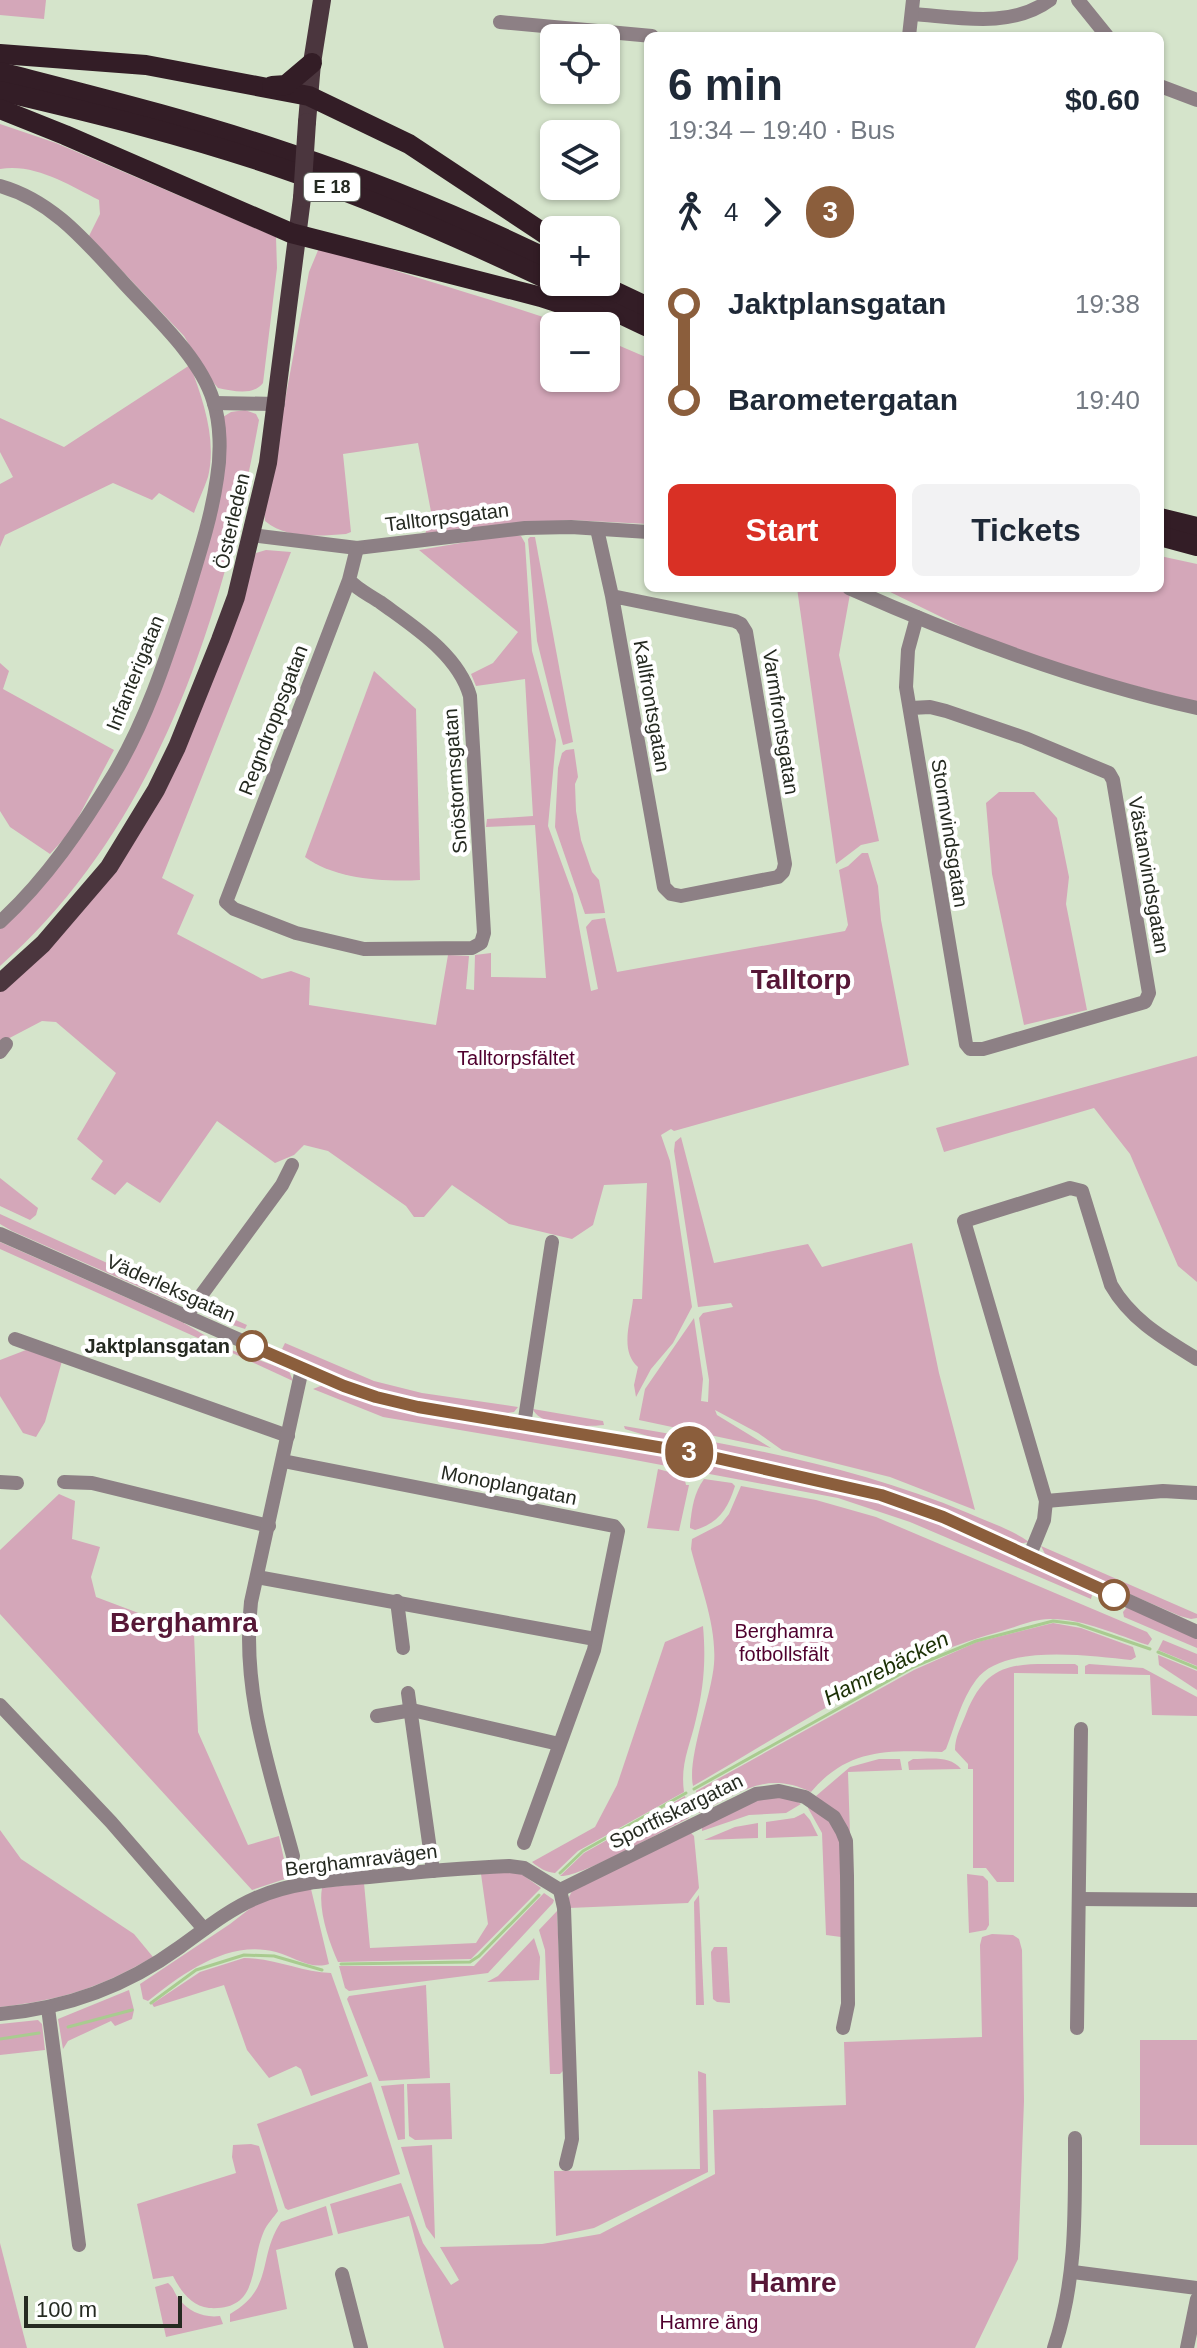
<!DOCTYPE html>
<meta charset="utf-8">
<style>
:root{--surface:#fff;--page:#f2f2f3;--text:#1f2937;--muted:#747a83;--accent:#d93025}
body{margin:0;font-family:Arial,sans-serif;background:var(--page);color:var(--text);height:100vh;display:flex;flex-direction:column;font-size:30px;white-space:nowrap}
*{box-sizing:border-box;margin:0}
p{font-size:26px;color:var(--muted)}
.icon{flex:none;width:44px;height:44px;fill:none;stroke:currentColor;stroke-width:2;stroke-linecap:round;stroke-linejoin:round}
.map{position:relative;flex:1;overflow:hidden}
.sheet{position:absolute;left:644px;top:32px;width:520px;height:560px;display:flex;flex-direction:column;background:var(--surface);border-radius:12px;box-shadow:0 2px 6px #0004}
.sheet>*{flex:none}
.badge{padding:0 16px;border-radius:26px;font-size:28px;line-height:52px}
.controls{position:absolute;left:540px;top:24px;display:grid;gap:16px}
.controls a{display:grid;place-items:center;width:80px;height:80px;border-radius:12px;background:var(--surface);box-shadow:0 2px 6px #0004;font-size:40px}
.scale{position:absolute;left:24px;bottom:20px;width:158px;box-sizing:border-box;padding-left:8px;border:4px solid #252a21;border-top:0;font-size:22px;line-height:28px;white-space:nowrap;color:#252a21;-webkit-text-stroke:6px #fff;paint-order:stroke}
.map>.badge{position:absolute;translate:-50% -50%;box-shadow:0 0 0 4px #fff}
.legs{display:flex;align-items:center;gap:12px;height:88px;padding:0 24px;font-size:26px}
.legs p{margin-inline-start:auto}
.head{display:flex;align-items:center;justify-content:space-between;height:136px;padding:0 24px}
h1{font-size:44px;font-weight:700;line-height:60px}
.primary-button{display:flex;gap:16px;margin-top:auto;padding:16px 24px}
.primary-button a{flex:1;height:92px;border-radius:12px;background:var(--accent);color:#fff;font-size:32px;font-weight:700;line-height:92px;text-align:center}
.primary-button a+a{background:var(--page);color:var(--text)}
ul{padding:0 24px;list-style:none}
li{display:flex;align-items:center;gap:28px;height:96px;font-size:30px}
li i{display:grid;place-items:center;width:12px;height:100%;margin:0 10px;background:currentColor}
li i::after{content:'';width:20px;height:20px;margin:-10px;border:6px solid;border-radius:50%;background:var(--surface)}
li p{margin-inline-start:auto}
li:first-child i{background:linear-gradient(#0000 50%,currentColor 0)}
li:last-child i{background:linear-gradient(currentColor 50%,#0000 0)}
.map>svg:first-child{display:block}
.green{fill:#d4a7b9}
.lines{fill:none;stroke-linecap:round;stroke-linejoin:round}
.stream{stroke:#a9cb90;stroke-width:3}
.minor{stroke:#8d8085;stroke-width:14}
.major{stroke:#4b363e;stroke-width:18}
.highway{stroke:#331d26;stroke-width:20}
.major-bridge{stroke:#4b363e;stroke-width:18}
.line-1-casing{stroke:#fff;stroke-width:18}
.line-1{stroke:#8b5e3c;stroke-width:12}
.stop-1-dot{fill:#fff;stroke:#8b5e3c;stroke-width:4}
.labels{text-anchor:middle;dominant-baseline:central;stroke-width:8;stroke-linejoin:round;paint-order:stroke}
.shield{fill:#fff;stroke:#666a64;stroke-width:2}
.shield-label{font-size:18px;font-weight:bold;fill:#252a21}
.street-label{font-size:20px;fill:#252a21;stroke:#fff}
.park-label{font-size:20px;fill:#50002e;stroke:#fff}
.stop-label{font-size:20px;font-weight:bold;fill:#252a21;stroke:#fff;text-anchor:end}
.water-label{font-size:22px;font-style:italic;fill:#1b3005;stroke:#fff}
.district-label{font-size:28px;font-weight:bold;fill:#571737;stroke:#fff}
</style>
<div class="map">
<svg width="1197" height="2348" viewBox="0 0 1197 2348">
<rect width="100%" height="100%" fill="#d5e4cb"/>
<g class="green">
<polygon points="0,0 46,0 44,19 0,15"/>
<path d="M0 124 56 143 276 237 277 268 263 383C253 396 233 391 218 388L208 376 184 336 89 236 100 214 99 200C69 185 35 163 0 169Z"/>
<path d="M324 247C405 276 488 297 569 326H554V378H606V340L648 358V524L570 520 425 534 432 517 418 443 343 454 351 532 346 534C320 536 286 539 265 521L264 512 309 272 319 248Z"/>
<path d="M190 365C203 400 217 439 208 477 204 489 198 501 194 513L159 493 152 500 113 483 5 535 0 547V484L13 477 0 452V418L64 447Z"/>
<path d="M245 410 256 414 259 420C223 618 156 829 0 966V927L104 797 195 584 223 417 231 412Z"/>
<path d="M508 535 521 536 525 543 532 651 556 740 548 826 573 894 591 991 598 989 586 927 592 920 605 918 617 972 845 931 848 925 839 870 848 866 862 853H868L878 886 881 920 909 1065 674 1131 671 1129 661 1135 670 1161 692 1307 673 1343 651 1369 636 1397 634 1385 638 1367C619 1350 631 1321 633 1299H642L647 1183 604 1185 593 1225 572 1239 509 1224 452 1185 424 1217H414L406 1206 328 1151 304 1145 294 1155 275 1163 217 1121 160 1203 127 1182 115 1195 91 1179 103 1161 77 1139 116 1073 56 1022 42 1021 0 1043V987L132 844 256 553 266 550 291 552 162 878 194 895 177 934 262 979 291 971 310 978 309 1005 436 1025 448 955 469 956 466 989 474 990 475 955 491 953V977L546 978 535 825 486 827 487 819 533 816 525 679 476 686 471 674 493 663 518 632 419 550Z"/>
<polygon points="530,537 535,537 573,742 563,745 537,641 528,539"/>
<polygon points="1160,556 1197,564 1197,702 1078,671 978,635 882,588 1160,588"/>
<polygon points="797,588 837,588 850,594 839,655 879,841 861,845 836,864"/>
<polygon points="0,663 9,671 3,689 114,750 71,831 50,854 10,827 0,811"/>
<path d="M374 671 416 709 420 880C384 882 334 879 305 857Z"/>
<polygon points="574,749 578,777 575,784 576,811 581,840 592,872 599,880 605,913 585,914 555,827 558,768 562,753 566,750"/>
<polygon points="999,792 1034,792 1057,818 1069,877 1066,904 1087,1010 1024,1025 992,874 986,803"/>
<polygon points="1197,1056 1197,1282 1178,1266 1130,1154 1094,1108 944,1152 936,1128"/>
<polygon points="681,1137 714,1263 808,1244 822,1267 912,1243 939,1373 975,1510 890,1477 782,1450 758,1433 715,1410 717,1415 771,1448 639,1420 645,1389 694,1318 703,1379 701,1401 708,1402 709,1380 699,1318 703,1313 733,1307 731,1303 698,1307 674,1151 675,1142"/>
<polygon points="0,1178 38,1208 36,1215 30,1220 0,1206"/>
<polygon points="0,1214 186,1299 176,1303 12,1231 0,1224"/>
<polygon points="0,1242 182,1322 206,1336 198,1338 0,1249"/>
<polygon points="202,1305 247,1325 245,1329 208,1317"/>
<path d="M285 1343 374 1381 422 1393 518 1407 514 1412 507 1413C442 1406 380 1394 320 1368 308 1363 293 1358 282 1349Z"/>
<polygon points="226,1348 289,1371 293,1381 226,1350"/>
<polygon points="26,1350 62,1361 45,1422 36,1437 23,1433 0,1396 0,1360"/>
<polygon points="323,1385 380,1407 638,1451 863,1497 901,1508 1093,1591 1091,1599 910,1522 838,1498 619,1457 383,1417 313,1389"/>
<path d="M533 1409 603 1421 604 1425C586 1427 539 1427 533 1409Z"/>
<path d="M624 1426C741 1446 858 1467 968 1513 988 1522 1011 1529 1029 1542L1019 1544C976 1526 932 1504 888 1491 802 1465 710 1457 625 1429Z"/>
<polygon points="658,1469 684,1476 686,1485 689,1485 679,1531 647,1528"/>
<path d="M704 1479 732 1483 735 1486C728 1508 719 1523 695 1530L690 1528V1525C692 1507 694 1493 704 1479Z"/>
<path d="M741 1486 816 1500 876 1517 1147 1632 1152 1639 1148 1645C1117 1635 1082 1618 1049 1619 1034 1619 1016 1627 1002 1631 892 1660 791 1730 693 1786 687 1758 711 1698 714 1664 717 1626 700 1585 691 1549L692 1539 721 1524 729 1514Z"/>
<polygon points="59,1494 75,1501 72,1539 100,1547 91,1577 96,1597 194,1634 198,1732 248,1845 279,1836 288,1878 252,1890 0,1614 0,1550"/>
<polygon points="1041,1546 1197,1614 1197,1618 1191,1619 1180,1616 1047,1558"/>
<polygon points="1127,1607 1197,1639 1197,1648 1124,1617 1123,1612"/>
<path d="M1053 1623 1081 1628 1133 1647 1136 1657 1131 1660C1090 1656 1003 1643 976 1680 961 1700 955 1726 946 1749L942 1752C888 1750 848 1748 811 1792 765 1770 740 1793 699 1813L696 1791 914 1670 977 1642Z"/>
<path d="M703 1626C706 1659 704 1687 696 1719 690 1746 680 1764 684 1792L578 1851 555 1873C546 1872 539 1868 532 1862L595 1827 617 1785 665 1642Z"/>
<polygon points="1163,1640 1197,1654 1197,1666 1158,1650"/>
<polygon points="1158,1655 1197,1671 1197,1690 1159,1665"/>
<path d="M1075 1664 1078 1666V1674L1014 1673V1882H997L986 1868H973V1769H968V1764L955 1750C955 1737 961 1727 966 1714 989 1656 1021 1665 1075 1664Z"/>
<polygon points="1089,1664 1143,1668 1197,1697 1197,1716 1152,1715 1150,1675 1085,1674 1085,1666"/>
<polygon points="879,1759 900,1759 902,1770 848,1772 850,1835 816,1796 850,1767"/>
<path d="M913 1759C930 1759 950 1755 961 1769L909 1770 908 1762Z"/>
<path d="M685 1796 689 1818C666 1829 580 1878 560 1876L584 1853Z"/>
<polygon points="764,1797 789,1797 801,1804 786,1813 749,1815 702,1831 702,1827"/>
<polygon points="809,1806 833,1822 840,1841 841,1937 826,1935 822,1833 808,1808"/>
<polygon points="804,1813 810,1820 818,1836 766,1838 766,1822 794,1818"/>
<polygon points="758,1823 758,1838 704,1840 735,1827"/>
<path d="M0 1830 21 1859 134 1934 153 1957C99 1988 62 2000 0 2007Z"/>
<polygon points="691,1833 694,1836 699,1888 688,1903 569,1908 569,1897 573,1889"/>
<path d="M501 1872 520 1873 541 1888 471 1959 338 1962C329 1942 318 1910 322 1888L364 1883 370 1948 476 1943 488 1924 481 1874Z"/>
<polygon points="967,1874 983,1876 988,1881 989,1925 986,1930 969,1933"/>
<path d="M311 1889 329 1964C310 1970 294 1957 276 1952 228 1939 182 1974 148 2001L143 1999 140 1984 230 1924 252 1907 276 1895Z"/>
<polygon points="544,1893 554,1900 553,1903 488,1973 349,1991 345,1988 339,1966 474,1966"/>
<polygon points="699,1895 704,2005 696,2005 694,1902"/>
<polygon points="557,1911 564,2070 560,2074 550,2074 545,1950 539,1930"/>
<polygon points="992,1934 1013,1935 1019,1939 1022,1950 1024,2101 1018,2259 975,2348 444,2348 409,2216 338,2234 330,2204 401,2183 423,2243 451,2285 459,2280 440,2247 542,2244 600,2234 715,2174 713,2110 846,2105 844,2042 982,2037 980,1945 982,1937"/>
<polygon points="534,1938 540,1957 539,1980 487,1982 498,1976"/>
<polygon points="714,1947 727,1947 730,2003 717,2002 713,1999 711,1952"/>
<path d="M244 1958C275 1958 301 1972 331 1973L368 2076 311 2096 301 2069 296 2066 269 2078 247 2050 224 1985 154 2007 152 2004 200 1972Z"/>
<polygon points="426,1985 430,2078 379,2081 347,1999 349,1996"/>
<polygon points="129,1990 134,2010 132,2019 115,2026 111,2021 68,2041 63,2049 58,2019"/>
<polygon points="38,2020 42,2024 45,2050 0,2055 0,2024"/>
<rect x="1140" y="2040" width="57" height="105"/>
<polygon points="698,2071 706,2074 708,2172 594,2228 556,2236 554,2171 700,2169"/>
<polygon points="371,2082 400,2174 288,2210 285,2208 257,2124"/>
<polygon points="450,2083 452,2139 415,2140 409,2136 407,2084"/>
<polygon points="404,2084 405,2139 398,2140 381,2086"/>
<path d="M251 2144 259 2146 278 2211C274 2217 267 2224 264 2231 249 2265 261 2311 209 2308 191 2306 180 2290 173 2276L153 2279 137 2204 236 2173 232 2157 233 2145Z"/>
<polygon points="432,2145 435,2239 426,2227 401,2147"/>
<path d="M326 2206 333 2235 276 2250 287 2309 230 2322V2314C275 2288 257 2258 281 2222Z"/>
<polygon points="0,2243 27,2348 0,2348"/>
<path d="M168 2283C174 2288 174 2293 179 2299 189 2312 204 2318 220 2316L223 2324 166 2337 155 2287Z"/>
</g>
<g class="lines">
<g class="stream">
<polyline points="1158,1652 1197,1668"/>
<polyline points="694,1789 913,1667 976,1641 1053,1621 1077,1624 1150,1649"/>
<polyline points="560,1873 583,1851 686,1793"/>
<polyline points="341,1964 470,1962 479,1956 539,1895"/>
<polyline points="151,2003 196,1970 244,1955 274,1956 322,1970"/>
<polyline points="68,2027 132,2010"/>
<polyline points="0,2039 39,2033"/>
</g>
<g class="minor">
<polyline points="1078,0 1107,36"/>
<path d="M912 14C957 17 1011 29 1050 0"/>
<polyline points="500,22 652,36"/>
<polyline points="909,36 913,0"/>
<polyline points="1160,86 1197,100"/>
<path d="M0 186C53 201 86 242 122 281 152 314 200 357 213 400 221 424 221 454 217 478 211 520 197 561 185 601 166 659 146 721 114 774 82 827 46 880 0 922"/>
<polyline points="214,403 278,404"/>
<polyline points="597,529 612,596 664,887 671,894 681,896 778,877 783,872 785,864 746,632 741,624 735,621 612,596"/>
<polyline points="251,535 357,548 525,528 571,527 648,532"/>
<path d="M349 580C358 590 368 594 380 602 414 627 458 654 470 696L484 933 481 943 472 948 364 949 296 933 234 909 226 902 349 580 357 548"/>
<path d="M849 588C961 638 1077 681 1197 708"/>
<polyline points="911,708 930,707 946,711 1025,738 1109,773 1113,780 1149,993 1145,1002 983,1049 970,1049 966,1044 906,687 908,650 917,617"/>
<polyline points="0,1052 6,1044"/>
<polyline points="0,1234 344,1386 376,1397 418,1407 694,1453 881,1495 943,1517 1197,1632"/>
<polyline points="186,1316 282,1185 292,1165"/>
<polyline points="15,1339 288,1436"/>
<polyline points="524,1425 552,1242"/>
<polyline points="283,1461 614,1526 618,1531 594,1650 524,1843"/>
<polyline points="0,1482 17,1483"/>
<polyline points="64,1482 92,1483 269,1526"/>
<polyline points="1046,1501 1163,1491 1197,1493"/>
<path d="M1029 1557 1044 1520 1046 1501 964 1221 1070 1188 1082 1191 1111 1285C1131 1320 1163 1338 1197 1359"/>
<polyline points="257,1577 595,1639"/>
<polyline points="397,1601 403,1648"/>
<polyline points="408,1693 433,1871"/>
<polyline points="0,1705 111,1822 204,1929"/>
<polyline points="377,1716 412,1710 559,1744"/>
<path d="M293 1856C270 1771 241 1691 251 1602L302 1369"/>
<polyline points="560,1890 756,1794 779,1791 805,1797 834,1817 842,1831 846,1841 847,1876 848,2004 843,2028"/>
<polyline points="560,1890 564,1908 572,2139 566,2164"/>
<polyline points="1079,1899 1197,1900"/>
<polyline points="48,2008 79,2245"/>
<path d="M0 2014C67 2008 125 1987 180 1947 204 1930 228 1910 256 1898 292 1882 331 1880 369 1877 416 1872 462 1868 509 1866L524 1868 560 1890"/>
<polyline points="1077,2028 1081,1729"/>
<polyline points="1073,2272 1197,2288"/>
<polyline points="342,2274 361,2348"/>
<path d="M1054 2348C1077 2280 1075 2210 1075 2138"/>
<polyline points="1187,2348 1197,2299"/>
</g>
<g class="major">
<polyline points="307,122 312,63 322,0"/>
<polyline points="0,983 43,944 109,867 156,790 177,747 220,640 236,597 268,463 302,198"/>
</g>
<g class="highway">
<polyline points="0,54 146,65 309,96 409,144 554,240"/>
<path d="M0 72C97 97 194 121 288 153 379 183 468 220 554 262"/>
<polyline points="272,86 286,85 312,63"/>
<path d="M0 91C94 113 189 136 281 168 407 211 528 270 648 327"/>
<polyline points="0,109 65,135 291,233 541,297 596,315"/>
<polyline points="595,282 648,307"/>
<polyline points="1160,518 1197,527"/>
<polyline points="1160,536 1197,546"/>
</g>
<polyline class="major-bridge" points="302,198 307,122"/>
</g>
<g class="lines">
<g class="line-1-casing">
<polyline id="line-1" points="252,1346 344,1386 376,1397 418,1407 694,1453 881,1495 943,1517 1114,1595"/>
</g>
<use href="#line-1" class="line-1"/>
</g>
<g class="stop-1-dot">
<circle cx="252" cy="1346" r="14"/>
<circle cx="1114" cy="1595" r="14"/>
</g>
<g class="labels">
<rect class="shield" x="304" y="173" width="56" height="28" rx="6"/>
<g class="shield-label">
<text x="332" y="187">E 18</text>
</g>
<g class="street-label">
<text transform="translate(447 517) rotate(-7)">Talltorpsgatan</text>
<text transform="translate(232 521) rotate(-77)">Österleden</text>
<text transform="translate(135 673) rotate(-68)">Infanterigatan</text>
<text transform="translate(652 706) rotate(80)">Kallfrontsgatan</text>
<text transform="translate(273 720) rotate(-69)">Regndroppsgatan</text>
<text transform="translate(781 722) rotate(81)">Varmfrontsgatan</text>
<text transform="translate(455 781) rotate(-94)">Snöstormsgatan</text>
<text transform="translate(950 833) rotate(81)">Stormvindsgatan</text>
<text transform="translate(1149 875) rotate(80)">Västanvindsgatan</text>
<text transform="translate(171 1288) rotate(24)">Väderleksgatan</text>
<text transform="translate(509 1485) rotate(11)">Monoplangatan</text>
<text transform="translate(676 1811) rotate(-26)">Sportfiskargatan</text>
<text transform="translate(361 1860) rotate(-7)">Berghamravägen</text>
</g>
<g class="park-label">
<text x="516" y="1058">Talltorpsfältet</text>
<text x="784" y="1631">Berghamra<tspan x="784" dy="23">fotbollsfält</tspan></text>
<text x="709" y="2322">Hamre äng</text>
</g>
<g class="stop-label">
<text x="230" y="1346">Jaktplansgatan</text>
</g>
<g class="water-label">
<text transform="translate(886 1668) rotate(-27)">Hamrebäcken</text>
</g>
<g class="district-label">
<text x="801" y="979">Talltorp</text>
<text x="184" y="1622">Berghamra</text>
<text x="793" y="2282">Hamre</text>
</g>
</g>
</svg>
<div class="controls">
<a><svg class="icon" aria-label="locate" viewBox="0 0 24 24"><circle cx="12" cy="12" r="6"/><path d="M12 2v4M12 18v4M2 12h4M18 12h4"/></svg></a>
<a><svg class="icon" aria-label="layers" viewBox="0 0 24 24"><path d="M12 4l9 5-9 5-9-5zM3 14l9 5 9-5"/></svg></a>
<a>+</a>
<a>−</a>
</div>
<div class="scale">100 m</div>
<b class="badge" style="left:689px;top:1452px;background:#8b5e3c;color:#fff">3</b>
<section class="sheet">
<div class="head"><div><h1>6 min</h1><p>19:34 – 19:40 · Bus</p></div><b>$0.60</b></div>
<div class="legs"><svg class="icon" aria-label="walk" viewBox="0 0 24 24"><circle cx="13" cy="4" r="2"/><path d="M13 8l-2 6 4 7M11 14l-3 7M7 12l3-4h3l4 4"/></svg>4<svg class="icon" aria-label="forward" viewBox="0 0 24 24"><path d="M9 5l7 7-7 7"/></svg><b class="badge" style="background:#8b5e3c;color:#fff">3</b></div>
<ul>
<li><i style="color:#8b5e3c"></i><b>Jaktplansgatan</b><p>19:38</p></li>
<li><i style="color:#8b5e3c"></i><b>Barometergatan</b><p>19:40</p></li>
</ul>
<div class="primary-button"><a>Start</a><a>Tickets</a></div>
</section>
</div>
